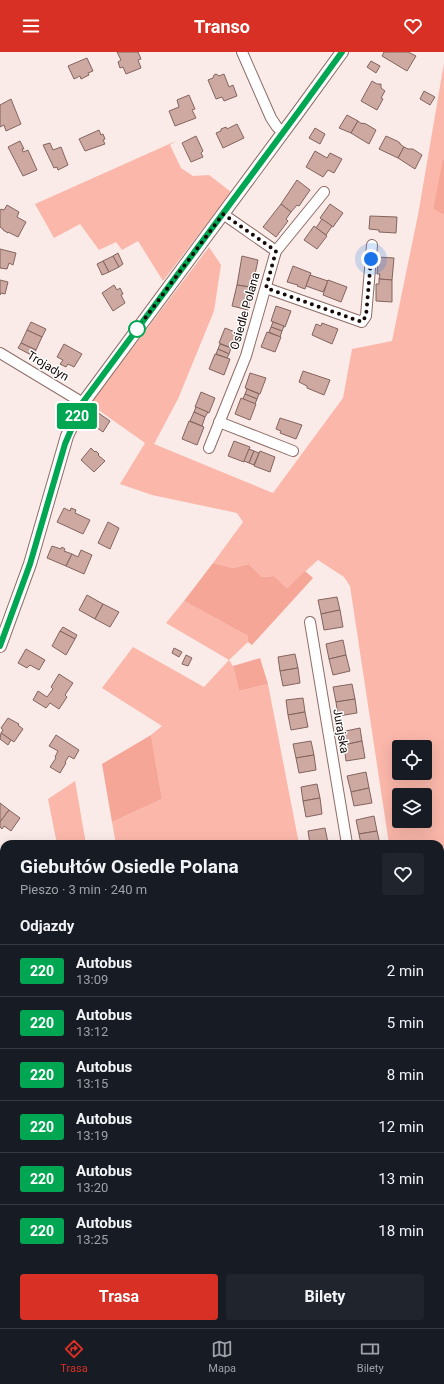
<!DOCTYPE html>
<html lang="pl">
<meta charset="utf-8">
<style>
:root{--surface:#171b24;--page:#20242c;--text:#f1f3f6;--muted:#9ea1a6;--line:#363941;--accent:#d93025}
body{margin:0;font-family:Roboto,sans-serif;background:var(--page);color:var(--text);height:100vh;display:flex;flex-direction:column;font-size:15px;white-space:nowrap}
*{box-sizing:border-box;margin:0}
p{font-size:13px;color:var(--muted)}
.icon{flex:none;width:22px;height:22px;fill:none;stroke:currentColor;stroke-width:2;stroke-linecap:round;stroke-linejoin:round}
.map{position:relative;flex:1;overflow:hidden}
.side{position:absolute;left:0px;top:788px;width:444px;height:488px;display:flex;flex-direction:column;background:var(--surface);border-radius:12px 12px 0 0;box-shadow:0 4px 16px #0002}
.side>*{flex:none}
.badge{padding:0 8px;border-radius:3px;font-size:14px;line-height:26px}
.buttons{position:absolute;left:392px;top:688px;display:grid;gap:8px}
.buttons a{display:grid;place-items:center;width:40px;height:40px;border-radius:4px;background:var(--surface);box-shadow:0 4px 16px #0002;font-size:20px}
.you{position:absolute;width:20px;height:20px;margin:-10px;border:3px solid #fff;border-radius:50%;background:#1a73e8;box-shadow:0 0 0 6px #1a73e833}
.map>.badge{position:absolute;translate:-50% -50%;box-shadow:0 0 0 2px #fff}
h2{padding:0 20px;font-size:15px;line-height:36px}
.round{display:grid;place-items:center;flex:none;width:42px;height:42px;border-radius:4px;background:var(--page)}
.overview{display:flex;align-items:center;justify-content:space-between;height:68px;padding:0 20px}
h1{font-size:19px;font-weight:700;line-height:30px}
.cta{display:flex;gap:8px;margin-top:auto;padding:8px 20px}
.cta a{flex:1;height:46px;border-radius:4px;background:var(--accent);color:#fff;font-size:16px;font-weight:700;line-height:46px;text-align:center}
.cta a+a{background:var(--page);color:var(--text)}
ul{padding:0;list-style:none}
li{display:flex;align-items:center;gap:12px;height:52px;padding:0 20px;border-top:1px solid var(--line)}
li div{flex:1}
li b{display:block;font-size:15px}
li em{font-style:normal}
li .badge{min-width:44px;font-weight:700;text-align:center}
header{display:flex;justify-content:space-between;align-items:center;height:52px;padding:0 20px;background:var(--accent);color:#fff;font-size:18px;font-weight:700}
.tab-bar{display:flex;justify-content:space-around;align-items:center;height:56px;border-top:1px solid var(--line);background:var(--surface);font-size:11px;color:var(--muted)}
.tab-bar a{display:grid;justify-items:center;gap:2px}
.tab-bar .selected{color:var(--accent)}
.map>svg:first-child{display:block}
.green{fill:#fbb7aa;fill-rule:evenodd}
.forest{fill:#f5a697}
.building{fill:#cda9a2;stroke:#84645e}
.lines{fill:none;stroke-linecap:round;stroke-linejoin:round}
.minor-casing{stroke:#8e6d67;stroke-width:12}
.tertiary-casing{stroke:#8e6d67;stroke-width:14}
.minor{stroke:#fff;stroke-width:10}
.tertiary{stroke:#fff;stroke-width:12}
.line-casing{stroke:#fff;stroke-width:9}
.line{stroke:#00a651;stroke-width:6}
.walk{stroke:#160a08;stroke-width:4;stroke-dasharray:0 7.2}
.stop-dot{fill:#fff;stroke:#00a651;stroke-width:2}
.labels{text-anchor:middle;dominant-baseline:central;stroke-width:3;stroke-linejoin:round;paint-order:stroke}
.street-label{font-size:12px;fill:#160a08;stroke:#fff}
</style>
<header><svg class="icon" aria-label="menu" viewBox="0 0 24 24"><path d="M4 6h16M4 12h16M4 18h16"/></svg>Transo<svg class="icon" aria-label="heart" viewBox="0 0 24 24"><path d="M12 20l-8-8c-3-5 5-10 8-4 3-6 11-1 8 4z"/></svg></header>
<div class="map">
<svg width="444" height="1276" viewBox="0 0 444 1276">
<rect width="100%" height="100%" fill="#faebe8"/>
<g class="green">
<path d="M444 11V108L433 157 444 163V998L440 978V792H389L350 534 344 525 318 508 287 536 274 524 262 525 249 512 233 516 213 511 243 470 237 461 152 443 120 432 145 391 90 352 209 195 221 213 214 259 178 347 154 392 273 441 343 346 352 297 392 289 418 163ZM399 695H425V721H399ZM399 743H425V769H399Z"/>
<polygon points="176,89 170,93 181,116 193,124 209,123 231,140 163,229 138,189 122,198 116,190 99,198 80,172 54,186 35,152"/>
<polygon points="184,549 248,584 248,590 229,608 233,614 239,639 268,632 299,792 116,792 112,770 162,747 151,683 162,674 102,636 133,595 204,635 229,608 166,571"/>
<polygon points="75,729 86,792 57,792 48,747"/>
<polygon points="444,1019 444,1104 440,1106 440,1020"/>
<polygon points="4,1225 4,1272 162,1272 149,1276 0,1276 0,1227"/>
</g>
<g class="forest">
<polygon points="443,108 444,108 444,163 433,157"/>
<polygon points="213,511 233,516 249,512 262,525 274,524 287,536 305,519 313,526 252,593 248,590 248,584 184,549"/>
<polygon points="260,606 268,632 239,639 233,614"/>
<polygon points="151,683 162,747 112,770 102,712"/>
<polygon points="444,1104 444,1166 440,1167 440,1106"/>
</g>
<g class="building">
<polygon points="117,0 138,0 141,7 138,8 141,16 126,22 123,15 120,16 118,10 121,8"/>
<polygon points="384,0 408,0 416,4 407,19 382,4"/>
<polygon points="87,6 93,19 88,21 89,23 81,27 80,24 74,27 68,14"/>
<polygon points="371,9 380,14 376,21 367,15"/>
<polygon points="216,22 219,24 224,22 229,35 233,33 237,44 224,49 222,45 216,47 208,28 213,26 214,23"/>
<polygon points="372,29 377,32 381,32 381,36 385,39 381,46 383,47 377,58 361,49"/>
<polygon points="424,39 435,45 430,53 420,47"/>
<polygon points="189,43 195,57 192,58 196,66 175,74 169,59 179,55 177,48"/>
<polygon points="11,47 21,72 6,79 4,73 0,75 0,53"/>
<polygon points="347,63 358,69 351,81 339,76"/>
<polygon points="358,69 362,72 362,71 366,72 376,78 369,92 351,81"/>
<polygon points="237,72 244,86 223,96 216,81 221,79 221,77 226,75 227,77"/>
<polygon points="315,76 325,82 320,92 309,86"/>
<polygon points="99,78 101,83 103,82 105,87 103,88 105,92 85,99 79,87"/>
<polygon points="196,84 203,99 201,101 203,105 191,110 182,91"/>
<polygon points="386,84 397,89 400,91 400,92 404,95 398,106 379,97"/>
<polygon points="20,89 24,97 22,97 23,100 28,98 37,118 23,124 8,95"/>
<polygon points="50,91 53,98 61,95 68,113 58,118 57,115 54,116 43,93"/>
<polygon points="404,95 408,97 413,97 422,103 415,117 398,106"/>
<polygon points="315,99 327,106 330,101 342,107 334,121 328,118 323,125 306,115"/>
<polygon points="297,128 310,138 299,154 297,153 291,160 281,152"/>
<polygon points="281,152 291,160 286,167 288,169 276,185 263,175"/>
<polygon points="330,152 343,161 333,175 320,166"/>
<polygon points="7,153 19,160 17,165 26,170 18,185 8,180 8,181 3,178 3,177 0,175 0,159 1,157 4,158"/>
<polygon points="370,164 397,165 396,181 379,180 379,178 369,177"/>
<polygon points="322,167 332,174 326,183 316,176"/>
<polygon points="314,174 327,184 317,197 304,188"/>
<polygon points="0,197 16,201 13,213 9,211 7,217 0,216"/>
<polygon points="118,201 123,212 119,215 113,204"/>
<polygon points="113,204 119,215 109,220 103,209"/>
<polygon points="242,204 258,208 254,227 252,226 250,235 237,233"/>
<polygon points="378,205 394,206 392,228 379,227 380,222 377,222"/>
<polygon points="103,209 109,220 102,223 97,212"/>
<polygon points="293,214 311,221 305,237 297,234 298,233 287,230"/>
<polygon points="310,223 328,229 323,240 306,234"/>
<polygon points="379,227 392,228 392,250 376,249 376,232 379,232"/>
<polygon points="0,228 8,230 5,242 1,241 0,243"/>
<polygon points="328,228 347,235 341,250 323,243"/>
<polygon points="114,233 117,238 120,236 123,242 121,243 125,251 113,259 102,241"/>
<polygon points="237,233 250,235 249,240 251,241 248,258 232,254"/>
<polygon points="276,254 291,259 285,275 271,269"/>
<polygon points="31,270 46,277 42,285 27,278"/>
<polygon points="273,270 284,274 282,279 271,275"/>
<polygon points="322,271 338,277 332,292 312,283 316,272 321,274"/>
<polygon points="271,275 282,279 280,285 269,280"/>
<polygon points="225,276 240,282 234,297 219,291"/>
<polygon points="27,278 42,285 36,298 21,291"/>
<polygon points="267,280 281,285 275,300 261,295"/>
<polygon points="21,291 36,298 33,304 18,296"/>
<polygon points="64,292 82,302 74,315 68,312 66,315 60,312 63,308 57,305"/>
<polygon points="220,292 231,296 229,302 218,297"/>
<polygon points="218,297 229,302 227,306 216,302"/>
<polygon points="215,302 230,307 224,323 209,317"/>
<polygon points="303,319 330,328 324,343 307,336 307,334 299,330"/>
<polygon points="250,321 266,326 260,342 245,336"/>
<polygon points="247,337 259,342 257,347 245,342"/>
<polygon points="201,340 215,346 209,361 195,355"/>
<polygon points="245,342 257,347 255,352 243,347"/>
<polygon points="241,346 256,352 250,368 235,362"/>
<polygon points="196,355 208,360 205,365 194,360"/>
<polygon points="97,360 110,369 103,380 90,371"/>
<polygon points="194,360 205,365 202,374 190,369"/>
<polygon points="280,366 302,373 296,387 280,381 281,379 276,377"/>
<polygon points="189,369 204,375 197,393 182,387"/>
<polygon points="234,389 250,395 244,410 228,404"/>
<polygon points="91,396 95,400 96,399 99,402 98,403 105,409 94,420 81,408"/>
<polygon points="249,397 254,399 249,411 244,409"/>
<polygon points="254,399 259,401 254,413 249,411"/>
<polygon points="260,399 275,405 270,420 254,414"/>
<polygon points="64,456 70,459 71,456 76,458 75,461 90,468 83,482 57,470"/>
<polygon points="108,470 119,476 110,497 98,491"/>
<polygon points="52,494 61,497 62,495 65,497 64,499 72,502 66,514 47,506"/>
<polygon points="81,498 92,503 84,522 66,514 72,502 78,505"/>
<polygon points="87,543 103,552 95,567 79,558"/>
<polygon points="337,545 340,558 321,562 318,548"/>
<polygon points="103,552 119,560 110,575 95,567"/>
<polygon points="340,558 343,575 324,578 321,562"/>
<polygon points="63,575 77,583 75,587 60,579"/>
<polygon points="60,579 75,587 66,603 52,594"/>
<polygon points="343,588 346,603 329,607 326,592"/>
<polygon points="174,596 182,600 179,605 172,601"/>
<polygon points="26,597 45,608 39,618 30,613 27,616 18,611"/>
<polygon points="295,602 298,616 280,619 278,605"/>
<polygon points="186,603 192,606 188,614 182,612"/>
<polygon points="346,603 350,619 333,623 329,607"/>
<polygon points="298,616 300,631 283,634 280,619"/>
<polygon points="59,622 73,631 65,643 67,645 59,657 50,651 46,656 33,648 38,639 47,645 53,637 51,635"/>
<polygon points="352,632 355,647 336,650 333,635"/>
<polygon points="303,646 305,660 288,663 286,648"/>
<polygon points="355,647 357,661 338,664 336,650"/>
<polygon points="305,660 308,675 291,678 288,663"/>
<polygon points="8,666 19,672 18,673 23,677 14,690 1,681 3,678 1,676"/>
<polygon points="360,676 362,689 344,693 341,680"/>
<polygon points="1,681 11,688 8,693 0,687"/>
<polygon points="56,683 79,698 74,707 69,704 65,710 66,711 60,721 50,715 56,706 55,705 58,699 49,694"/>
<polygon points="311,689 314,703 296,706 293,692"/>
<polygon points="362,689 365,706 346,709 344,693"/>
<polygon points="314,703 316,718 299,721 296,706"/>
<polygon points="366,720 369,736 351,740 347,724"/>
<polygon points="317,732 320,746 303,749 301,735"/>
<polygon points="369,736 372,751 354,754 351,740"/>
<polygon points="320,746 322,762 306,765 303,749"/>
<polygon points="0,751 9,758 0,770"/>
<polygon points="9,758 20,766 11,779 4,774 2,777 0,775 0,770"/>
<polygon points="374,764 377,779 359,782 356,768"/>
<polygon points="325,776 328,791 310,792 308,779"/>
<polygon points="377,779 380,792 361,792 359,782"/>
</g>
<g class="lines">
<g class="minor-casing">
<g id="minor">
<polyline points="242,0 271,66 277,75 283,80"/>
<polyline points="223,162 276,199"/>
<polyline points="266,236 362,270 366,264 372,193"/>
<polyline points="0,301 83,351"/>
<polyline points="219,370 293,399"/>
<polyline points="209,396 246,304 276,199 324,140"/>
<polyline points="310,570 347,792"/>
<polyline points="440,903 444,925"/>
</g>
</g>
<g class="tertiary-casing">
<polyline id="tertiary" points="0,594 30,512 67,384 83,351 299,59 342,0"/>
</g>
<use href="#minor" class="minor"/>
<use href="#tertiary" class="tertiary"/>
</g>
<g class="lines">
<g class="line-casing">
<polyline id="line" points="0,594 30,512 65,392 83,350 299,59 342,0"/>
</g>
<use href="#line" class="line"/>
<polyline class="walk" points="137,277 223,162 276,199 266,236 362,270 366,264 371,207"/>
</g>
<circle class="stop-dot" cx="137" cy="277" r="8"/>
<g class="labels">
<g class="street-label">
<text transform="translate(245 259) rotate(-74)">Osiedle Polana</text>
<text transform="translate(48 314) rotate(31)">Trojadyn</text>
<text transform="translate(341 679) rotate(80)">Jurajska</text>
</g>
</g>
</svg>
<div class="buttons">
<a><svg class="icon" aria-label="locate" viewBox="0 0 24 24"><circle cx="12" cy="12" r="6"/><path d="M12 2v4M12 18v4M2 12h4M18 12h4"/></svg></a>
<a><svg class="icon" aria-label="layers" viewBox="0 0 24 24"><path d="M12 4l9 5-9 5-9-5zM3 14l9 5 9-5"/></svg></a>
</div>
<div class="you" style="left:371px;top:207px"></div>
<b class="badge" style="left:77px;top:364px;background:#00a651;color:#fff">220</b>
<section class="side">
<div class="overview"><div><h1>Giebułtów Osiedle Polana</h1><p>Pieszo · 3 min · 240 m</p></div><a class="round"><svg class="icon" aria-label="heart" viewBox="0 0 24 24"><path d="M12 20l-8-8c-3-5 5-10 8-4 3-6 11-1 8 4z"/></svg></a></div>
<h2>Odjazdy</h2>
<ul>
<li><span class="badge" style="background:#00a651;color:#fff">220</span><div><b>Autobus</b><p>13:09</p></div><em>2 min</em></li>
<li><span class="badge" style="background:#00a651;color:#fff">220</span><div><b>Autobus</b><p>13:12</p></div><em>5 min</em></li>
<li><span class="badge" style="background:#00a651;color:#fff">220</span><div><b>Autobus</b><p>13:15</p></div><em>8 min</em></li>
<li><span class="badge" style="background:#00a651;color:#fff">220</span><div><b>Autobus</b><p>13:19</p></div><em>12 min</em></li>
<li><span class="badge" style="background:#00a651;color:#fff">220</span><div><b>Autobus</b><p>13:20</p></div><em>13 min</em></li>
<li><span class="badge" style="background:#00a651;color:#fff">220</span><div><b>Autobus</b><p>13:25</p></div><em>18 min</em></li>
</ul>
<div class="cta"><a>Trasa</a><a>Bilety</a></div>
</section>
</div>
<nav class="tab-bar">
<a class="selected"><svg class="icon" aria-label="directions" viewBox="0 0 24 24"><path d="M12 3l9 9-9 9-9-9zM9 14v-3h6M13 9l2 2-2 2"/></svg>Trasa</a>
<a><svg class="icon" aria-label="map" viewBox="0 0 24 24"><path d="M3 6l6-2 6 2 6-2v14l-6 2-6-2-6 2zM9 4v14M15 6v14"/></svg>Mapa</a>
<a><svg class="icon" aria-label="tickets" viewBox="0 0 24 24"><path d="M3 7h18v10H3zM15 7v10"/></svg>Bilety</a>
</nav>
